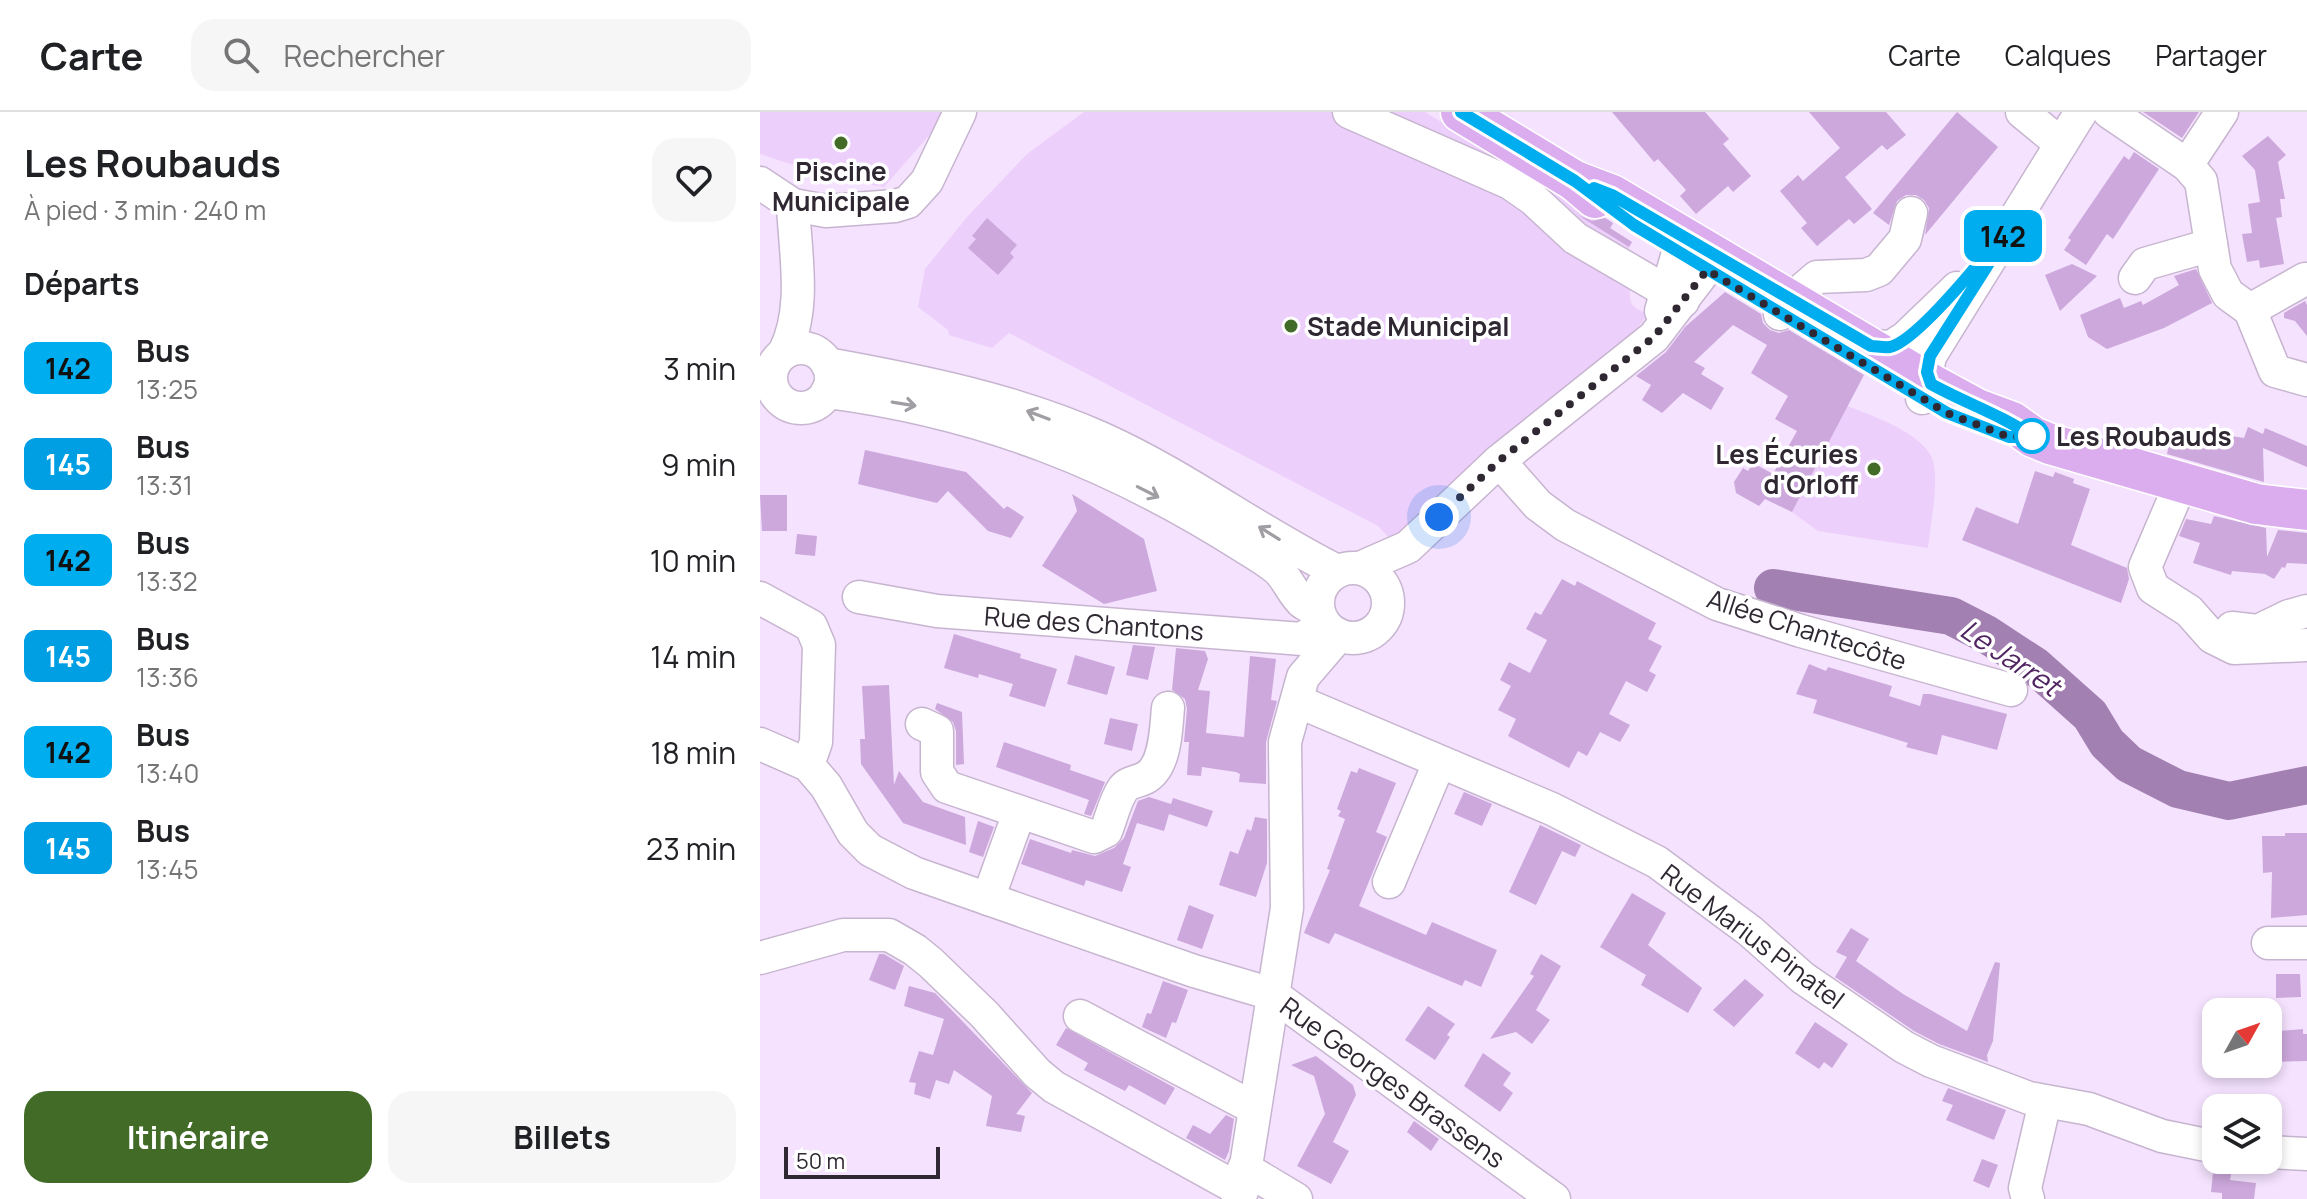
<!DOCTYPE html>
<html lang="fr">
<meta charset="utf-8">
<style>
:root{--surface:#fff;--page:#f6f6f6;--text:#202124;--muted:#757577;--line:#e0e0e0;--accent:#416b27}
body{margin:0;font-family:Manrope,sans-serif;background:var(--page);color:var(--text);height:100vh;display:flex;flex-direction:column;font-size:30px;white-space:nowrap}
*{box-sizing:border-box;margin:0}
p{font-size:26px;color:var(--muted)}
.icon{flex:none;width:44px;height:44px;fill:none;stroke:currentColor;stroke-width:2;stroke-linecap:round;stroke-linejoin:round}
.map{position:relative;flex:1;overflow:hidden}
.panel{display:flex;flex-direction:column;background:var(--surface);width:760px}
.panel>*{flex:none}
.badge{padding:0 16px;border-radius:12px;font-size:28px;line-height:52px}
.needle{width:52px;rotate:50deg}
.tools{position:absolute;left:1442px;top:886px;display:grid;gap:16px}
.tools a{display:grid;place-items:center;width:80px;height:80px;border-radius:16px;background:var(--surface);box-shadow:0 4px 12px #0003;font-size:40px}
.scale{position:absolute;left:24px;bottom:20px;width:156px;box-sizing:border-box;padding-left:8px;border:4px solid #2f2832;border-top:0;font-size:22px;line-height:28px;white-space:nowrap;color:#2f2832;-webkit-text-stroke:6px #fff;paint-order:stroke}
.you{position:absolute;width:40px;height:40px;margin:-20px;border:6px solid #fff;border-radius:50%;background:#1a73e8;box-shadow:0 0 0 12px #1a73e833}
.map>.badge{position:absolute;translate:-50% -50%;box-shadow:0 0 0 4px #fff}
h2{padding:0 24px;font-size:30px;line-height:72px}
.round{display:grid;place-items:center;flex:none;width:84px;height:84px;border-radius:24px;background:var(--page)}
.summary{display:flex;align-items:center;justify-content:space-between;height:136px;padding:0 24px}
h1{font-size:38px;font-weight:700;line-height:60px}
.primary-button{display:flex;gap:16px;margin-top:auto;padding:16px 24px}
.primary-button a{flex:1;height:92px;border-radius:24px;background:var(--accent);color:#fff;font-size:32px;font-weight:700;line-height:92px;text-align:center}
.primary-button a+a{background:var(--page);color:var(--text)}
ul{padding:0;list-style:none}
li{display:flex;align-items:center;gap:24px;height:96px;padding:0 24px}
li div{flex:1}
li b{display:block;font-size:30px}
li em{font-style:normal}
li .badge{min-width:88px;font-weight:700;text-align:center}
header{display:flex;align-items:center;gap:48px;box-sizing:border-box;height:112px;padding:0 40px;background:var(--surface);border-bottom:2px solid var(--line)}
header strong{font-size:38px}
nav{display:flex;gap:44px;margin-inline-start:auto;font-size:28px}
.search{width:560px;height:72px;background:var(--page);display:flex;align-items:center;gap:20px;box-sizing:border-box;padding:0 28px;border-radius:24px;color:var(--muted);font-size:30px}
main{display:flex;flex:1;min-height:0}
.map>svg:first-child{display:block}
.green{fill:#edcffb}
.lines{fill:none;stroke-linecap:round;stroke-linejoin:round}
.river{stroke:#a380b2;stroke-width:38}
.building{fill:#cca8dc}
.minor-casing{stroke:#c7b5d0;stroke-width:35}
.major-casing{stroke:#fff;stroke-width:43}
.minor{stroke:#fff;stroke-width:32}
.major{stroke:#dcadee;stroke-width:40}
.oneway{stroke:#a19ea3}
.line-casing{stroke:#fff;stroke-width:18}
.line{stroke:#00adee;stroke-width:12}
.walk{stroke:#2f2832;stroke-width:8;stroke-dasharray:0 14.4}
.poi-dot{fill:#416b27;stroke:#fff;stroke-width:3}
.stop-dot{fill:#fff;stroke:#00adee;stroke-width:4}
.labels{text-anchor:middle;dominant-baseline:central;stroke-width:7;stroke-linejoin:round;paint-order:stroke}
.poi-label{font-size:26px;font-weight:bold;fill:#2f2832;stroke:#fff}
.stop-label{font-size:26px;font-weight:bold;fill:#2f2832;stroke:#fff;text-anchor:start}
.street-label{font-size:26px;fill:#2f2832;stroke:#fff}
.water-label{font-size:28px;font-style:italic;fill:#502361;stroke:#fff}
</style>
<header>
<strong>Carte</strong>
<div class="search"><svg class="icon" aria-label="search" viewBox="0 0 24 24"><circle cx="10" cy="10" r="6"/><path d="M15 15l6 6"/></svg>Rechercher</div>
<nav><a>Carte</a><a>Calques</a><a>Partager</a></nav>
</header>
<main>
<section class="panel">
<div class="summary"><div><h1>Les Roubauds</h1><p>À pied · 3 min · 240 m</p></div><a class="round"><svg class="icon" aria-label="heart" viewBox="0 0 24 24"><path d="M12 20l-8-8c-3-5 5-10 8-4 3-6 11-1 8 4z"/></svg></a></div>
<h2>Départs</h2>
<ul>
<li><span class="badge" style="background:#00adee;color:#111">142</span><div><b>Bus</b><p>13:25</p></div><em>3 min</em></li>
<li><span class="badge" style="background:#009fe3;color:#fff">145</span><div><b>Bus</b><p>13:31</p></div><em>9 min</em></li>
<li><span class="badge" style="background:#00adee;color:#111">142</span><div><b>Bus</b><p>13:32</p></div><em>10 min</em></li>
<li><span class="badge" style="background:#009fe3;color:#fff">145</span><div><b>Bus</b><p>13:36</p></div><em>14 min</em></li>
<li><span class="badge" style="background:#00adee;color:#111">142</span><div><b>Bus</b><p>13:40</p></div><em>18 min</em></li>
<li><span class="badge" style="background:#009fe3;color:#fff">145</span><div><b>Bus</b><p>13:45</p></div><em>23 min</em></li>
</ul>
<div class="primary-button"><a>Itinéraire</a><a>Billets</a></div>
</section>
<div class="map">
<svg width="1547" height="1087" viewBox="0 0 1547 1087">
<rect width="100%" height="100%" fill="#f5e2fe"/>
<g class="green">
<polygon points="0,0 182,0 173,19 124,75 73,66 0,42"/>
<path d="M324 0H665L830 101 832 98 853 111 851 117 872 130 864 145C865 153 868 163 869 172 871 192 867 193 888 202L877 217 713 352 631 428 618 414 249 221 232 236 189 223 188 218 158 195 165 157 207 105 267 42Z"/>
<path d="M1087 294C1111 303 1159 320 1171 344 1181 363 1170 414 1168 436L1058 419 1032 400Z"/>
</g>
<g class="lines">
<polyline class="river" points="1013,476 1191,504 1226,522 1275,554 1330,603 1347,631 1369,652 1418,677 1469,689 1547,673"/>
</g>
<g class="building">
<polygon points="852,0 945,0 969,27 963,32 991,64 973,80 968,74 936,102 920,84 926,78 898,47 894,50"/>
<polygon points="1049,0 1126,0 1146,23 1127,38 1122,33 1085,65 1112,97 1094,112 1089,107 1057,134 1041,116 1047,111 1020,79 1038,63 1043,69 1080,36"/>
<polygon points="1197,0 1238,35 1165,123 1169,96 1164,88 1156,83 1146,83 1137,89 1129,113 1113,101"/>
<polygon points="1383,0 1439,0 1422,26"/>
<polygon points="1508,24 1526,43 1518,50 1525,87 1520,87 1522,105 1516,106 1524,152 1500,156 1499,148 1487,150 1482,122 1492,121 1488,92 1500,90 1495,58 1482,44"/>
<polygon points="1374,40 1399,57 1353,127 1347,122 1326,153 1304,138 1311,128 1308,126 1364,44 1369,48"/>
<polygon points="818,103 832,109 845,106 853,111 850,116 872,130 869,135"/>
<polygon points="227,106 257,133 250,141 254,145 238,163 208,136 216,127 212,124"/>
<polygon points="1312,152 1337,164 1300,199 1285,163"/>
<polygon points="1436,157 1452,191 1404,216 1347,237 1328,225 1320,203 1360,186 1364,196 1381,189 1383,193 1419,173 1414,164"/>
<polygon points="965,180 1001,202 1003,211 1010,218 1019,221 1029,218 1104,263 1032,400 1005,387 999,394 976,381 974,370 983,356 988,359 993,351 1013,362 1037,319 1015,307 1028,284 991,261 1007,233 973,213 934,250 945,256 941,262 964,276 951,298 923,281 902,301 882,288 891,273 876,264 906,240 925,215"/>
<polygon points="1545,189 1547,193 1547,224 1535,209 1524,206 1524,201"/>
<polygon points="1488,315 1503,322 1505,316 1547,334 1547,355 1503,336 1504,370 1407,342 1411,324 1432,328 1434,318 1484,326"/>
<polygon points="105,338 206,360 244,397 247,394 264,405 251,426 228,419 188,379 177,391 98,372"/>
<polygon points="1275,359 1293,365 1295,360 1314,367 1313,371 1330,377 1311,433 1367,456 1369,467 1361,491 1202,428 1216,395 1258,412"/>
<polygon points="312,382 384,427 397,479 344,492 282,454 317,399"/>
<polygon points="0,383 27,383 27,419 2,419"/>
<polygon points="1454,404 1506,416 1507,445 1518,418 1547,421 1547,452 1527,451 1525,456 1522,455 1514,467 1505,462 1472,459 1471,463 1433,451 1440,431 1419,424 1426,407 1451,412"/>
<polygon points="37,422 57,424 55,444 35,442"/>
<polygon points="802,467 815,474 817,469 896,511 888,527 902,534 889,559 896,563 887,580 866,569 849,602 870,613 860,630 840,620 827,644 818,639 809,656 748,624 756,607 738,598 751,574 740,568 749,550 770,561 787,528 766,517 775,500 781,503"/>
<polygon points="194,522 261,542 260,546 297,557 285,595 249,584 253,572 219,562 218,566 184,556"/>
<polygon points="373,533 395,535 388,568 366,563"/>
<polygon points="416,536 445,539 448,547 438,578 450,579 446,621 484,625 490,544 516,547 511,588 517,589 506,630 506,672 479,670 480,662 476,660 442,655 441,664 427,663 429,630 424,630 427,597 425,587 412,578"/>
<polygon points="315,543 355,555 347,583 307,572"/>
<polygon points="1049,552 1066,559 1068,555 1132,574 1129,584 1160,594 1163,582 1170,582 1247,602 1237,638 1182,623 1177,643 1146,635 1148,631 1053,601 1057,588 1036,582"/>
<polygon points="129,573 134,673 139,659 163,690 205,705 206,733 143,711 101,652 100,627 105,627 102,574"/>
<polygon points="177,591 202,600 204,652 196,653 196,619 193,610 175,597"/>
<polygon points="350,606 378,612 372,639 344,632"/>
<polygon points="244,630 311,653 310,658 345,670 331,704 324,702 329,688 236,655"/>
<polygon points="599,656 636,671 616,720 627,725 599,794 666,823 672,810 737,838 721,875 705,868 702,874 575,821 569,832 544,821 570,758 567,757 585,707 578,704 581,699 577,697 591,659 597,661"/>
<polygon points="704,680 732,692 722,714 694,702"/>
<polygon points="389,685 411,692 413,686 453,699 447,715 409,702 404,719 377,711 363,752 371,755 362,780 326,768 324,774 261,752 270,727 311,741 312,738 335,744 354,736 364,726 378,689"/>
<polygon points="495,705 507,707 507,751 496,785 459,773 470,739 478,742 487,717 491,719"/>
<polygon points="218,709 234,715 223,745 209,740"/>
<polygon points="780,713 821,733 815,745 802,739 776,793 749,780"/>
<polygon points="1525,721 1547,721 1547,803 1511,806 1512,760 1503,761 1502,724 1525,724"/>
<polygon points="872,781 906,801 888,833 942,876 928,901 881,873 886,863 840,835"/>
<polygon points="429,793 454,803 442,837 417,828"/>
<polygon points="1091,816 1109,827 1096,849 1143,882 1207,919 1235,850 1240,851 1233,929 1227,943 1228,950 1179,932 1154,919 1075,865 1087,845 1076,840"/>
<polygon points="119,842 124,842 144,854 135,878 109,868"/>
<polygon points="781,842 801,854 776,898 790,908 772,932 756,920 730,927 774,864 770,862"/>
<polygon points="1516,862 1540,862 1541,885 1516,886"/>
<polygon points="985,867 1004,883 974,915 953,898"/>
<polygon points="403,869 428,878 416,911 412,910 406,926 382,915 387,901 391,902"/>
<polygon points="149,874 175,881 272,981 256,1002 265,1004 261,1020 226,1014 232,984 194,958 189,972 176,968 170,987 154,982 156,971 149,970 159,939 173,943 184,907 144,894"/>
<polygon points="668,894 695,912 687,923 690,925 675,948 645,928"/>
<polygon points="1055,910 1088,932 1072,956 1064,950 1059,957 1035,941"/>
<polygon points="306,916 415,976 405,993 369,973 365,979 324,958 328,951 296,933"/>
<polygon points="1543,917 1543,922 1547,922 1547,949 1508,950 1508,920"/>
<polygon points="723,941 751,961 743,973 753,981 740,1000 704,974"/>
<polygon points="556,944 593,973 596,983 573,1030 589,1039 571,1072 537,1054 565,1002 554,964 531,953"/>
<polygon points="1188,976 1246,998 1234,1028 1186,1008 1193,993 1182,989"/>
<polygon points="466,1003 474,1007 469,1039 465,1048 426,1026 433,1013 450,1022"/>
<polygon points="654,1009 679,1027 671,1039 647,1020"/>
<polygon points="1222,1047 1238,1053 1229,1076 1213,1069"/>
<polygon points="1453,1060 1471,1062 1470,1068 1496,1071 1494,1087 1462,1087 1462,1081 1451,1080"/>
</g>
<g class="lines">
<g class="minor-casing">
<g id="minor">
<polyline points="589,0 750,71 773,87 815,126 923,189"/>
<polyline points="1262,0 1301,32"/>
<polyline points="1349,0 1427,53 1441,69 1455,157 1468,182 1490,198 1515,259 1547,268"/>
<polyline points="1427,53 1462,0"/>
<path d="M0 71 33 93C35 141 47 197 24 241"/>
<polyline points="33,93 66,99 135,94 148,90 167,69 200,0"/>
<polyline points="1375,166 1385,152 1451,133"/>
<polyline points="1490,198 1545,167"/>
<polyline points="901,199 923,124"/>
<polyline points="1020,202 1030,188 1057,165 1106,163 1119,158 1145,127 1151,101"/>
<polyline points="1111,234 1131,235 1145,226 1197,176"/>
<circle cx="41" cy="266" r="30"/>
<path d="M67 252C161 269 256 288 343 327 425 364 497 419 577 459"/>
<path d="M67 280C223 300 354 352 486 436 496 442 507 449 516 456 527 465 532 481 542 490 547 494 553 496 558 499"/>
<polyline points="1162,286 1171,272 1167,260 1170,244 1321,0"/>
<polyline points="739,349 778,393 805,413 957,492 1041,519 1251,578"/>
<polyline points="1421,371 1385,455 1393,476 1429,499 1452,525 1474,536 1547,533"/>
<circle cx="593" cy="491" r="35"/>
<polyline points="600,456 648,435 739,349 894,225 956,144"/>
<polyline points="99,485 177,499 542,527 564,512"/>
<polyline points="0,486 51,514 59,533 56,630 48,653"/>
<polyline points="1472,516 1498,519 1529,504 1547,499"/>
<polyline points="537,589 792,697 897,750 990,819 1043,866 1144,935 1171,949 1269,986 1329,997 1402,1024 1456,1035"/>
<path d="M162 612 177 619V660L187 675 334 725 346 719C351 707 355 688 363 677 368 670 377 670 385 666 406 655 406 616 408 596"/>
<polyline points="0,632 48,653 66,674 93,721 110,738 154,761 434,859 512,882 794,1087"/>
<polyline points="629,770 679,651"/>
<polyline points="228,787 259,701"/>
<polyline points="1508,831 1547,831"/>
<polyline points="0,846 83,823 129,823 155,838 171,851 224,902 277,961 294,975 482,1079"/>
<polyline points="320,904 494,996"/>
<polyline points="1508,1040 1547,1042"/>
<polyline points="484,1056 536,1087"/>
<polyline points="478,1087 482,1079 527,796 525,630 543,565 579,523"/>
<polyline points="1268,1087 1265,1076 1285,990"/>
</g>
</g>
<g class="major-casing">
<g id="major">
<polyline points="701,0 815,69 835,86"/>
<polyline points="815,69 852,83 1171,272 1217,297 1252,310 1273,325 1290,332 1496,392 1547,398"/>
</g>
</g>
<use href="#minor" class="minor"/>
<use href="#major" class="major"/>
</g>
<defs><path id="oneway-shaft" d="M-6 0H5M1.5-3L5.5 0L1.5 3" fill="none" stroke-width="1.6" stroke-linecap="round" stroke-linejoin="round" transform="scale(2)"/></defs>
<g class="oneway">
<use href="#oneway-shaft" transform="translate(144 292) rotate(9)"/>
<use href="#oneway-shaft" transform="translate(278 303) rotate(-159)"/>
<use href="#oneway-shaft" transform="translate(388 380) rotate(27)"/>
<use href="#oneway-shaft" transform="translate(509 421) rotate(-148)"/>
</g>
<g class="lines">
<g class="line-casing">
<path id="line" d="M701 0 815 69 874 113 1187 301 1249 325H1273C1242 303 1205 291 1171 272L1167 260 1170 244 1229 151 1246 118C1226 143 1157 229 1130 235 1124 236 1116 234 1111 234L852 83 834 76"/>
</g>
<use href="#line" class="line"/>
<polyline class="walk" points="679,405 739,349 894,225 947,158 1187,301 1249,325 1272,324"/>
</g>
<g class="poi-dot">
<circle cx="81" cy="31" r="8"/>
<circle cx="531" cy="214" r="8"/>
<circle cx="1114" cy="357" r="8"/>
</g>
<circle class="stop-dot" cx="1272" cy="324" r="16"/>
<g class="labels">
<g class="poi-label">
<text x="81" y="59">Piscine<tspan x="81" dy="30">Municipale</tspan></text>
<text x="547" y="214" text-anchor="start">Stade Municipal</text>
<text x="1098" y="342" text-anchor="end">Les Écuries<tspan x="1098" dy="30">d'Orloff</tspan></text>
</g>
<g class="stop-label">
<text x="1296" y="324">Les Roubauds</text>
</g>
<g class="street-label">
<text transform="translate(334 511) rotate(4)">Rue des Chantons</text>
<text transform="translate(1047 517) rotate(18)">Allée Chantecôte</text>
<text transform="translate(993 824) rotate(37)">Rue Marius Pinatel</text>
<text transform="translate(633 970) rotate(36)">Rue Georges Brassens</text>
</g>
<g class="water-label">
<text transform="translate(1251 545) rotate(34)">Le Jarret</text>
</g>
</g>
</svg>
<div class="tools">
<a><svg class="needle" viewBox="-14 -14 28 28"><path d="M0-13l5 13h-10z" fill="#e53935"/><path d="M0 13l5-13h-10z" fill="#757577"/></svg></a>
<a><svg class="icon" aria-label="layers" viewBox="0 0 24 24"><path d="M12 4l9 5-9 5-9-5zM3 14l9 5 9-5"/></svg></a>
</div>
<div class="scale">50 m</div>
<div class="you" style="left:679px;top:405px"></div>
<b class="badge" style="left:1243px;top:124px;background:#00adee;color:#111">142</b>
</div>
</main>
